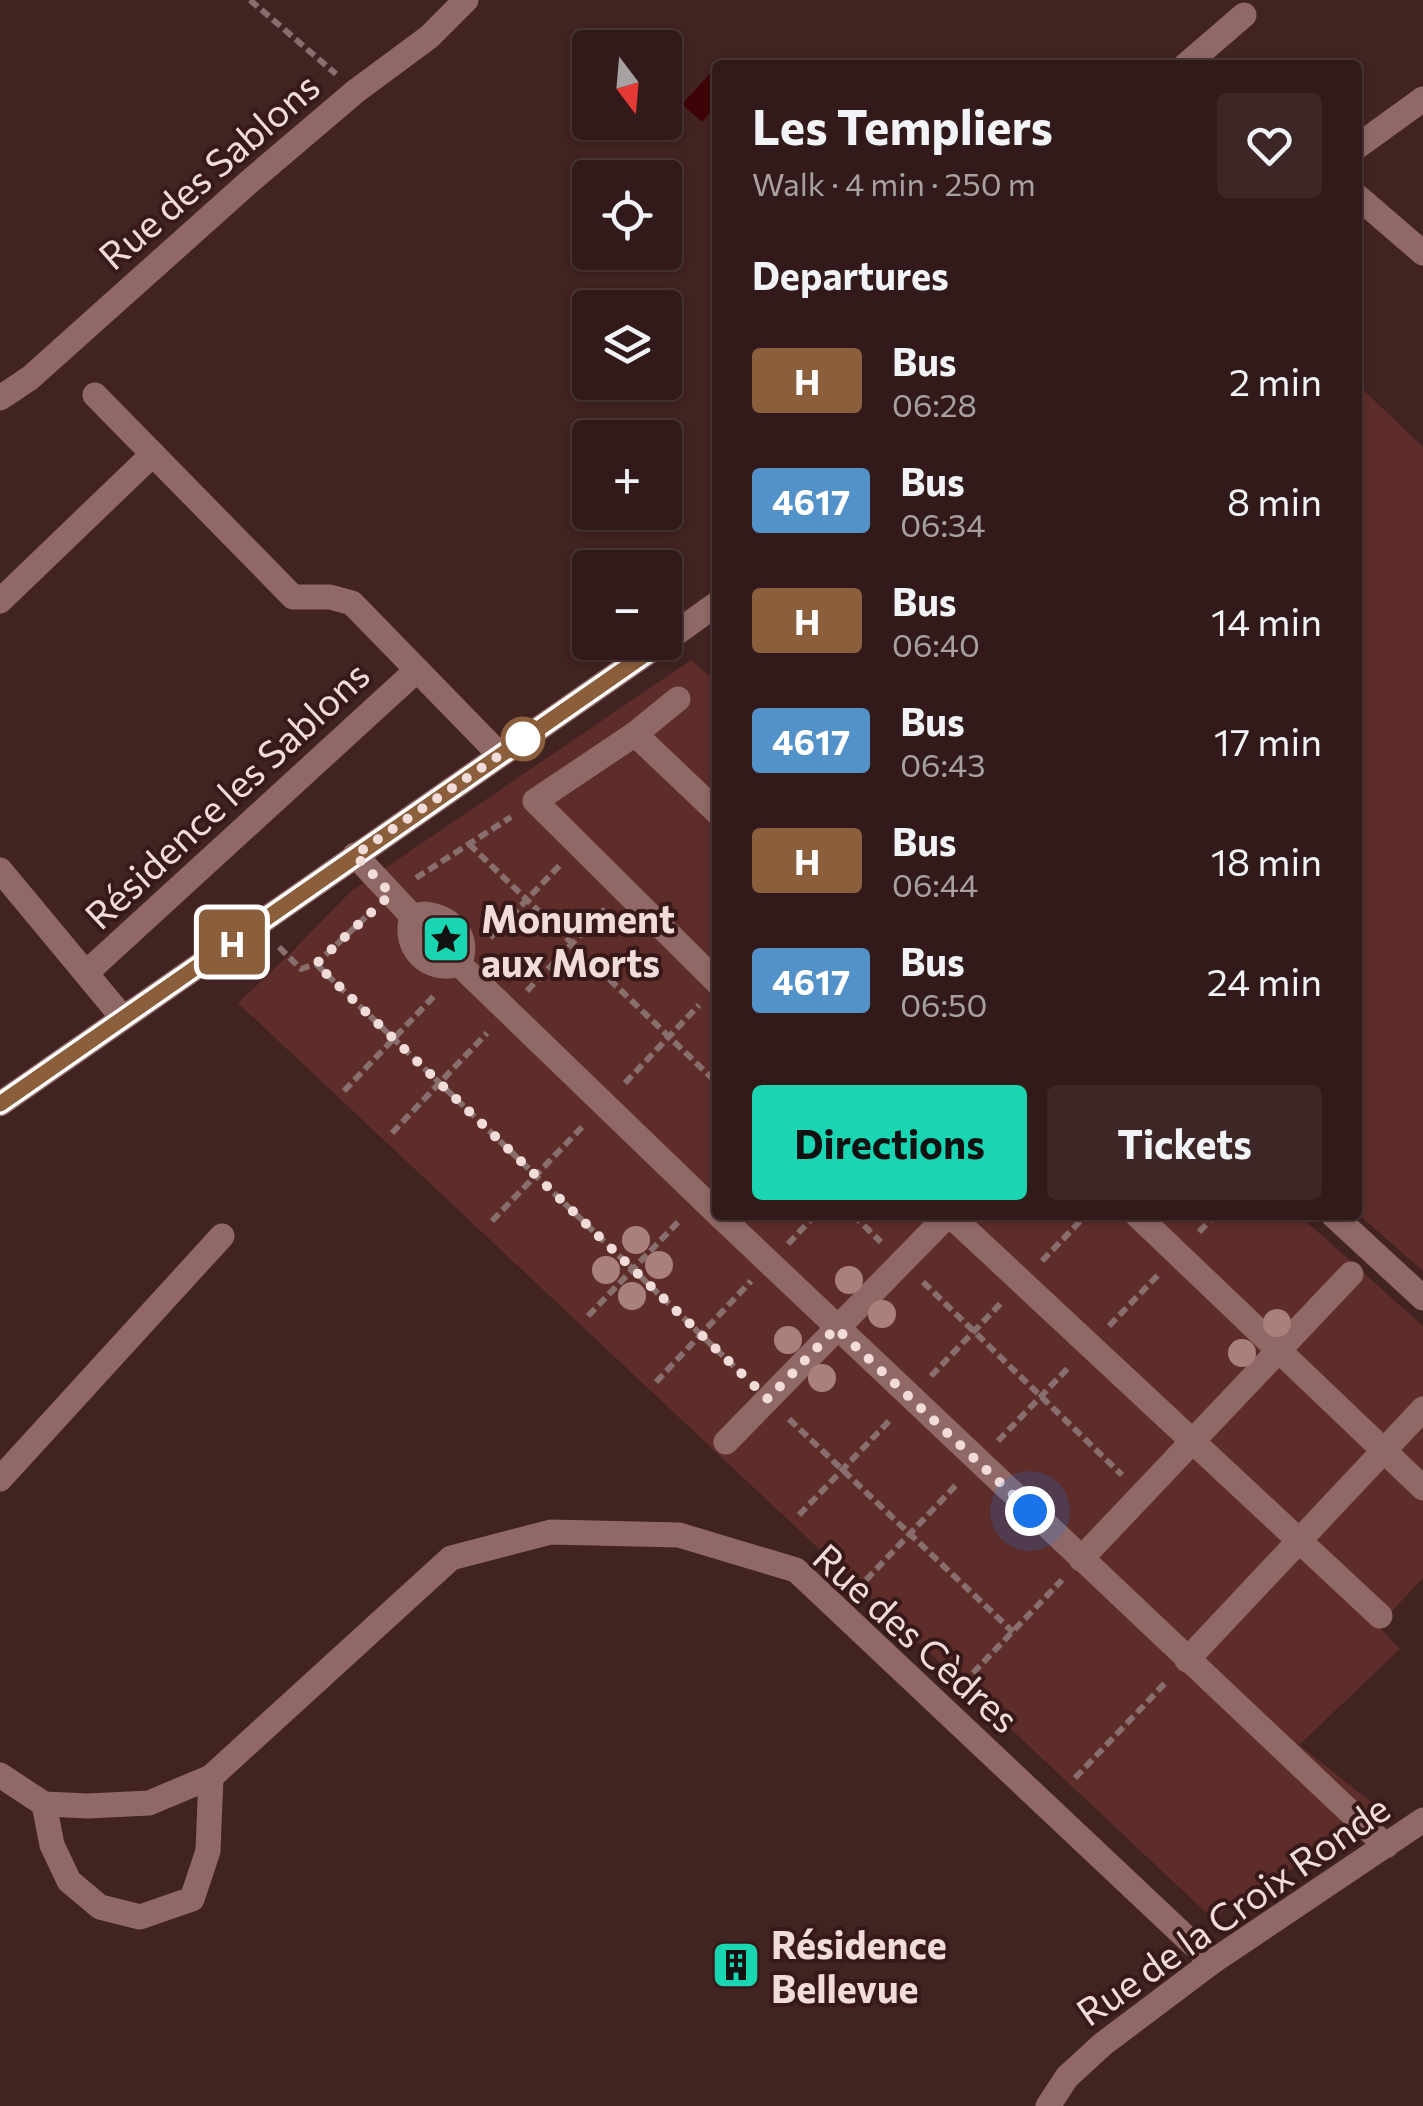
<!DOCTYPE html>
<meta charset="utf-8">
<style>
:root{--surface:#311a19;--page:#3d2726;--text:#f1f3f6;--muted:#a8a1a2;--line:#4c3838;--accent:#19d5b2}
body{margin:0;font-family:Commissioner,sans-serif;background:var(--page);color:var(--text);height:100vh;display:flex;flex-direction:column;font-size:38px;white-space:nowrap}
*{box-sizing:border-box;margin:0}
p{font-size:32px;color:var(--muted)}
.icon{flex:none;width:55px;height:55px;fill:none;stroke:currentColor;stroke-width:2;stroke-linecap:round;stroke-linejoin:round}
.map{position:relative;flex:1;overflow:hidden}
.sheet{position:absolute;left:712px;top:60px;width:650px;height:1160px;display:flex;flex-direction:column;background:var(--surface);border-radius:10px;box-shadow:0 2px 8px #0004,0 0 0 2px var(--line)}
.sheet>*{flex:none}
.badge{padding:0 20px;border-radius:8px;font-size:35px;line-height:65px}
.needle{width:65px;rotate:164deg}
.fabs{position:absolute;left:572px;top:30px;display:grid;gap:20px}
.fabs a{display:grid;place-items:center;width:110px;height:110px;border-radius:10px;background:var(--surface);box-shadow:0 2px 8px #0004,0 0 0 2px var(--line);font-size:50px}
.you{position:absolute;width:50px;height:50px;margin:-25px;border:8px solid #fff;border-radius:50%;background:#1a73e8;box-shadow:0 0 0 15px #1a73e833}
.map>.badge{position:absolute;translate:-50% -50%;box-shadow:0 0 0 5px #fff}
h2{padding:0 40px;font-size:38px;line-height:90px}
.round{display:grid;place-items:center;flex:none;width:105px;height:105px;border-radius:10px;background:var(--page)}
.headline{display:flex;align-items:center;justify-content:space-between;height:170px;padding:0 40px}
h1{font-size:48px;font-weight:700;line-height:75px}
.cta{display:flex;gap:20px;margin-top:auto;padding:20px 40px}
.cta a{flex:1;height:115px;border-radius:10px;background:var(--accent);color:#111;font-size:40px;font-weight:700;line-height:115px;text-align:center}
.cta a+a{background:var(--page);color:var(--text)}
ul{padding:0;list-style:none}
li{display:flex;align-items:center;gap:30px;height:120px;padding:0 40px}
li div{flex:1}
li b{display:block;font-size:38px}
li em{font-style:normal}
li .badge{min-width:110px;font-weight:700;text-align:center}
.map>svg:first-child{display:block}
.green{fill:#5e2d2a}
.water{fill:#3e0306}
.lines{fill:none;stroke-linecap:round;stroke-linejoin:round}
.path{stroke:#886e6c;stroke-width:6;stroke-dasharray:10 5;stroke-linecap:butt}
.minor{stroke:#906966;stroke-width:25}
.tree{fill:#aa807d}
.line-casing{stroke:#fff;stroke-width:22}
.line{stroke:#8b5e3c;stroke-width:15}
.walk{stroke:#f1dcda;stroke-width:10;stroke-dasharray:0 18}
.stop-dot{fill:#fff;stroke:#8b5e3c;stroke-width:5}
.labels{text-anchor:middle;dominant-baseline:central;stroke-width:8;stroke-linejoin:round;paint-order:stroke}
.street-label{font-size:38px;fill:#f1dcda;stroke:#361918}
.poi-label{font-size:38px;font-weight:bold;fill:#f1dcda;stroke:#361918;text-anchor:start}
</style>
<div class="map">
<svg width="1423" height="2106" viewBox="0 0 1423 2106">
<rect width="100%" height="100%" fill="#412321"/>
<g class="green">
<polygon points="1358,385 1423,447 1423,1271 1358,1214"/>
<polygon points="691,660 718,684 718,1215 1299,1215 1423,1326 1423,1578 1378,1626 1400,1649 1299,1745 1384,1812 1212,1918 238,1003 288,956 350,892"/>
</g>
<polygon class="water" points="717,66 717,105 702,122 682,104"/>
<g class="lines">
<g class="path">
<polyline points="250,0 336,74"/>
<polyline points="469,844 718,1084"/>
<polyline points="416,878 511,817"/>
<polyline points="490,938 561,864"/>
<polyline points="279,947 301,969 316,964 370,913"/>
<polyline points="316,964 747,1379"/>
<polyline points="527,991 605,909"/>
<polyline points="625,1083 699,1005"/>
<polyline points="344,1091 436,994"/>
<polyline points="392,1133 487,1033"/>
<polyline points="853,1215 881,1242"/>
<polyline points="492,1221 585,1124"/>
<polyline points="1199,1232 1215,1215"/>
<polyline points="788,1244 815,1215"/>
<polyline points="1042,1261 1086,1215"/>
<polyline points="923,1282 1122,1475"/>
<polyline points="588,1316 681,1219"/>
<polyline points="1109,1326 1159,1274"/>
<polyline points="931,1376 1002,1302"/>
<polyline points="656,1382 751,1281"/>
<polyline points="789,1419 1013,1632"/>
<polyline points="998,1441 1069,1367"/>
<polyline points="799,1515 892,1418"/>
<polyline points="866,1580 958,1483"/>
<polyline points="973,1673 1062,1580"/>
<polyline points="1075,1778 1167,1681"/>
</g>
<g class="minor">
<polyline points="1186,65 1244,15"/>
<polyline points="1358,146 1423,99"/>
<polyline points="1358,197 1423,253"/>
<polyline points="95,395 293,597 330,597 352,603 500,755"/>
<polyline points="0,398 30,378 249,182 356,91 429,37 466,0"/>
<polyline points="0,601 153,454"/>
<polyline points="665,641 718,603"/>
<polyline points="678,699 635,734 535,801 718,983"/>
<polyline points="635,734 718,813"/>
<polyline points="355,855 412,916"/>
<polyline points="0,870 123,1018"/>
<path d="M424 914C450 916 472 937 459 964 428 974 402 947 412 916Z"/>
<polyline points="459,964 718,1214"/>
<polyline points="86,973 417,670"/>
<polyline points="0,1104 663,642"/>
<polyline points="719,1215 1386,1846"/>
<polyline points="950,1215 1380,1616"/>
<polyline points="1137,1215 1423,1488"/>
<polyline points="1333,1215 1423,1298"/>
<polyline points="726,1442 948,1215"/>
<polyline points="0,1479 222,1236"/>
<polyline points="1081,1559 1351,1274"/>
<polyline points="1187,1660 1423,1409"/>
<polyline points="0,1775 44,1804 88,1806 149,1803 211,1777 451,1558 551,1532 679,1535 796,1570 1212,1962"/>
<polyline points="44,1804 52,1845 69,1881 100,1907 140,1917 192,1899 208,1851 211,1777"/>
<polyline points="1048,2106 1067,2077 1103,2044 1212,1962 1423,1820"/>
</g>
</g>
<g class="tree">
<circle cx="636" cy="1240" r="14"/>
<circle cx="659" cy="1265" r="14"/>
<circle cx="606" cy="1270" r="14"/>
<circle cx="849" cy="1280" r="14"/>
<circle cx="632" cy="1296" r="14"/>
<circle cx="882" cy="1314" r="14"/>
<circle cx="1277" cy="1323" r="14"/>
<circle cx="788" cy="1340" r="14"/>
<circle cx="1242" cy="1353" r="14"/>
<circle cx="822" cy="1378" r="14"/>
</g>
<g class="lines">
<g class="line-casing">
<polyline id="line" points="0,1104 663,642"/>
</g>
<use href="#line" class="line"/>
<polyline class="walk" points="523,739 532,733 355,855 391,894 316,964 768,1399 836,1328 1030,1511"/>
</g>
<defs>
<g id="sight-square" transform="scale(2.5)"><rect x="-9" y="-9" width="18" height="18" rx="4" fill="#19d5b2" stroke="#361918"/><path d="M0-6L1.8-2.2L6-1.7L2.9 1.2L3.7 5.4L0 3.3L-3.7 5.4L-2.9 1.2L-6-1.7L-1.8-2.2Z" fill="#111"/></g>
<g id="building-square" transform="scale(2.5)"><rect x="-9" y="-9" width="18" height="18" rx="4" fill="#19d5b2" stroke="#361918"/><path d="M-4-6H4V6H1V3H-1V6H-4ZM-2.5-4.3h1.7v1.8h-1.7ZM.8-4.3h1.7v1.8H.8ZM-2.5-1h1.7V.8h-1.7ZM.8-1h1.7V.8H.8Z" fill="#111"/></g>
</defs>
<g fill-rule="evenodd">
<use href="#sight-square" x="446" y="939"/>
<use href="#building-square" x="736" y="1965"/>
</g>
<circle class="stop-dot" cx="523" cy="739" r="20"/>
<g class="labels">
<g class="street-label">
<text transform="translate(208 170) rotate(-41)">Rue des Sablons</text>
<text transform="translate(226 794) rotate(-43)">Résidence les Sablons</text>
<text transform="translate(917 1637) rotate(42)">Rue des Cèdres</text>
<text transform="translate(1232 1909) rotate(-35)">Rue de la Croix Ronde</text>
</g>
<g class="poi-label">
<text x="481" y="917">Monument<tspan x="481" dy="44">aux Morts</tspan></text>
<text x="771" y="1943">Résidence<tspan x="771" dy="44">Bellevue</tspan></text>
</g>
</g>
</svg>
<div class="fabs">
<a><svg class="needle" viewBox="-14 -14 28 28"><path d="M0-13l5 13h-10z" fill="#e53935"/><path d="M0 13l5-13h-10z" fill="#a8a1a2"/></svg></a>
<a><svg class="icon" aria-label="locate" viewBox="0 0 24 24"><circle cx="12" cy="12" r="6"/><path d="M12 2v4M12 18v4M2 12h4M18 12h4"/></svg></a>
<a><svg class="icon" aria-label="layers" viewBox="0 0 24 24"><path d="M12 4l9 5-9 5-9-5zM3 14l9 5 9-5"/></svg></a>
<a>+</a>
<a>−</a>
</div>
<div class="you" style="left:1030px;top:1511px"></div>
<b class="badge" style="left:232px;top:942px;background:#8b5e3c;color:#fff">H</b>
<section class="sheet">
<div class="headline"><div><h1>Les Templiers</h1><p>Walk · 4 min · 250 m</p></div><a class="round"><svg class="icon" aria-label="heart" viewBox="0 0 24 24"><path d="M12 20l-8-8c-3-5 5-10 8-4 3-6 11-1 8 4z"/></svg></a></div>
<h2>Departures</h2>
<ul>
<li><span class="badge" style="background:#8b5e3c;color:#fff">H</span><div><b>Bus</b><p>06:28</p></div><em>2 min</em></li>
<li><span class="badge" style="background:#5292c9;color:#fff">4617</span><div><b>Bus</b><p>06:34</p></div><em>8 min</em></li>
<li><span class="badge" style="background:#8b5e3c;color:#fff">H</span><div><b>Bus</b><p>06:40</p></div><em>14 min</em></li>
<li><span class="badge" style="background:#5292c9;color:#fff">4617</span><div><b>Bus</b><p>06:43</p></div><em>17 min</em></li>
<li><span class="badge" style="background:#8b5e3c;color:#fff">H</span><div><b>Bus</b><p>06:44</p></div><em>18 min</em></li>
<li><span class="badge" style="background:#5292c9;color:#fff">4617</span><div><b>Bus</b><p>06:50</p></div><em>24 min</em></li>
</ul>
<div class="cta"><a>Directions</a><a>Tickets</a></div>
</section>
</div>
